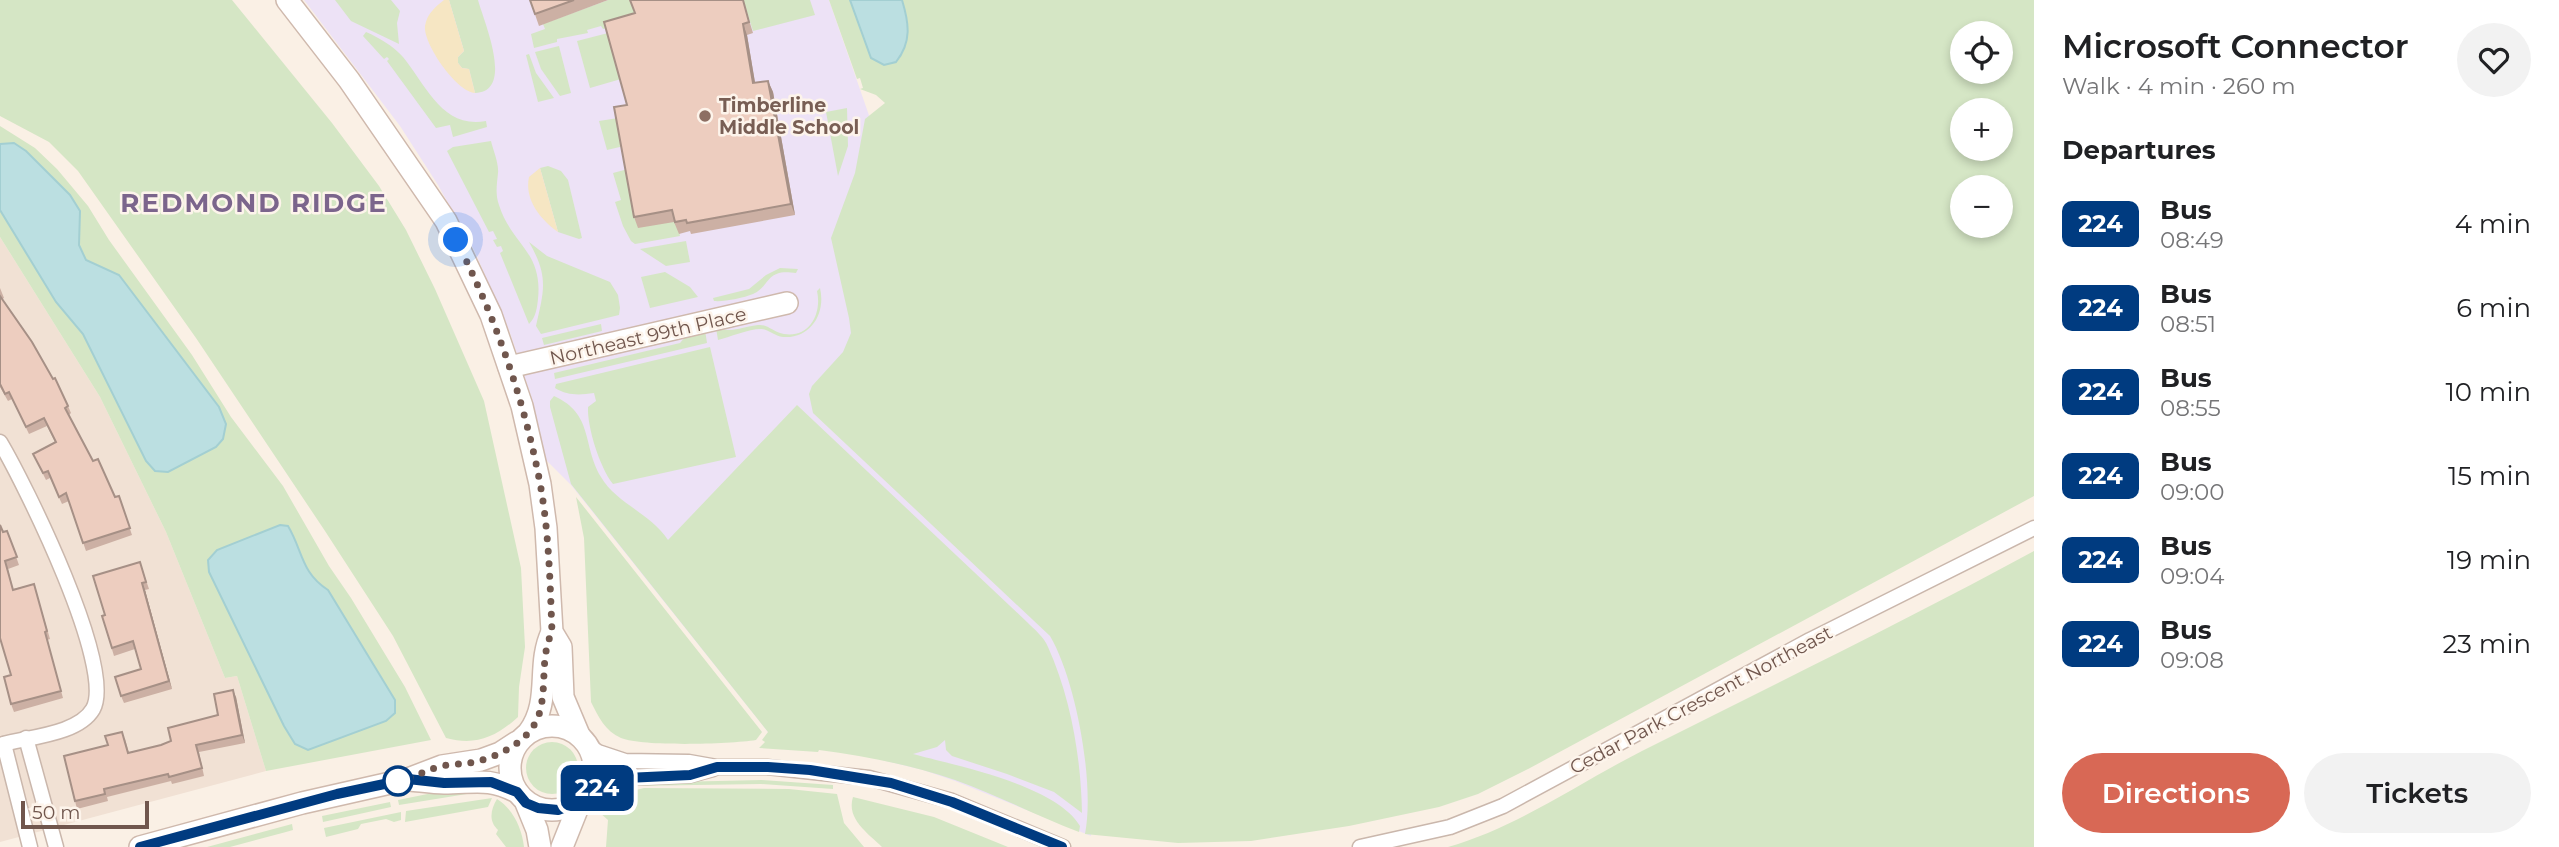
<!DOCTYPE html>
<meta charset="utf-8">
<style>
:root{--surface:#fff;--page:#f2f2f2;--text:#202124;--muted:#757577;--accent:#d86855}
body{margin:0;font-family:Montserrat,sans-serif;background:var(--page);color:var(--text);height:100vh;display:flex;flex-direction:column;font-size:26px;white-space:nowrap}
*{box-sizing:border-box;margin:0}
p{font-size:23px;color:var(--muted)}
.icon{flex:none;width:38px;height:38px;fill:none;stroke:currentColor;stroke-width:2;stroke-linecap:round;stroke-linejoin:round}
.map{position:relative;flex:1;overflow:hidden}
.side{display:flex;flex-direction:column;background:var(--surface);width:525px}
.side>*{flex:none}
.badge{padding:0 14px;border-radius:10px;font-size:24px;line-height:46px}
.buttons{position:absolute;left:1950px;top:21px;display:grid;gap:14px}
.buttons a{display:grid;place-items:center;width:63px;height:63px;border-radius:50%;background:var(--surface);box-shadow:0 4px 10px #0003;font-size:35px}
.scale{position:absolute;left:21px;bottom:18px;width:128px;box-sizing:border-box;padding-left:7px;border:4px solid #70564d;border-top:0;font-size:19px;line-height:24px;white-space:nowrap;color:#70564d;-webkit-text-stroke:5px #fdf4eb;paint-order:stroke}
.you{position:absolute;width:35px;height:35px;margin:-18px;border:5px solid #fff;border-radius:50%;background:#1a73e8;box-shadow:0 0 0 10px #1a73e833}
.map>.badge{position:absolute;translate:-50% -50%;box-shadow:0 0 0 4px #fff}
h2{padding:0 28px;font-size:26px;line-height:63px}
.round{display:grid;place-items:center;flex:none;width:74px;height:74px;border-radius:37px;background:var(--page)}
.summary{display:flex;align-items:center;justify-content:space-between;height:119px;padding:0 28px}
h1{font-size:33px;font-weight:600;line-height:52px}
.action{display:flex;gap:14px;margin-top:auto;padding:14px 28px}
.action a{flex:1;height:80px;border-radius:42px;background:var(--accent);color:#fff;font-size:28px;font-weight:600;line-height:80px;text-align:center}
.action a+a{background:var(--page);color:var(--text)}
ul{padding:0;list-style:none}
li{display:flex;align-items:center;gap:21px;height:84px;padding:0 28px}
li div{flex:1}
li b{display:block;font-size:26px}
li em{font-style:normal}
li .badge{min-width:77px;font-weight:700;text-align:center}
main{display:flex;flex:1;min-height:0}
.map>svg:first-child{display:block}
.residential{fill:#f1e1d4}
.education{fill:#ede2f6}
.green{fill:#d5e6c5;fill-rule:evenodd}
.sand{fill:#f6e6c3}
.water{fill:#bbdfe1;stroke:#a3cfd2;stroke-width:2}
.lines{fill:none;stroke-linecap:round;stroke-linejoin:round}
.street-casing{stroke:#cab7ac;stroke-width:17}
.secondary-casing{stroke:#cfb9ad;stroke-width:24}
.street{stroke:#fff;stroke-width:14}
.secondary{stroke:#fff;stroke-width:21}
.wall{fill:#ccb0a4}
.shaded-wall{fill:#a69086}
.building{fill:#edcdbf;stroke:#a69086;stroke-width:2}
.line-casing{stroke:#fff;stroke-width:16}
.line{stroke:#003b80;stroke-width:10}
.walk{stroke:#70564d;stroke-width:7;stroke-dasharray:0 12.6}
.education-dot{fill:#8d6e63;stroke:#fdf4eb;stroke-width:2.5}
.stop-dot{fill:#fff;stroke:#003b80;stroke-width:3.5}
.labels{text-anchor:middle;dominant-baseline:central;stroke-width:5;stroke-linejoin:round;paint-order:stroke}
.education-label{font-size:19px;font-weight:bold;fill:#785e54;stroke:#fdf4eb;text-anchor:start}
.street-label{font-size:19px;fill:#70564d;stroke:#fdf4eb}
.district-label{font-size:26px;font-weight:bold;letter-spacing:2px;fill:#7b658c;stroke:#fdf4eb}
</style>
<main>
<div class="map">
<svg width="2034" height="847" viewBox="0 0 2034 847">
<rect width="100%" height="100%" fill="#faf0e5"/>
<polygon class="residential" points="0,237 100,397 166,532 225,678 237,676 266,771 0,842"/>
<polygon class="education" points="304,0 829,0 881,150 1063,638 1088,716 1091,836 955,781 923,770 768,732 571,485 546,460 533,402 509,330 474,250 438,185 400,126"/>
<g class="green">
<path d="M0 0H232L332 123 379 186 406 230 435 289 484 401 521 568 525 647 519 687 518 717C496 737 476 746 446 738L393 636 325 531 196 338 78 171 49 142 0 116Z"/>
<polygon points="335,0 391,0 400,11 397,23 399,44 351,21"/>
<path d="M449 0H478C484 22 515 92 475 93L469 69 462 68 458 63V57L464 51Z"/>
<polygon points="608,0 630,0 637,19 603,29 601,26 587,30 588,33 557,39 557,42 534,48 531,34 545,29 543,24"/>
<polygon points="743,0 810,0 815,15 753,31"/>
<path d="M829 0H850L871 58 899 59C911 38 909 22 902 0H2034V496L1530 768 1478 794 1439 807 1349 826 1251 841 1178 843 1085 834C1095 784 1076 680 1050 636L813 413 809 394 812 386 843 352 851 333 849 318 831 238 855 173 865 119 885 103 876 95 860 89 863 88 860 78 857 79ZM1962 33H2000V72H1962ZM1962 110H2000V149H1962ZM1962 187H2000V226H1962Z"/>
<path d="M366 32C380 38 393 46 403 57 426 85 442 129 486 121L487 127 453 137 450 125 436 128 387 61 389 59 387 57 384 59 363 36Z"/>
<polygon points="608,33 621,79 590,88 577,41"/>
<polygon points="559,46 571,93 560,96 541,69 535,52"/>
<polygon points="529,54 536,73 554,98 538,102 526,55"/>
<polygon points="847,108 848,146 838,176 826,112"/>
<polygon points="618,118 624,146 607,150 599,121"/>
<polygon points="0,126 35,148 57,169 88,206 109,240 192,355 231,417 283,486 329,566 351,598 405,687 431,740 266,771 237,676 225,678 166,532 100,397 0,237"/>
<path d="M491 141C493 150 499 163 498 173 497 184 495 194 499 205 511 244 543 251 538 299 537 308 536 317 529 324L500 253 503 251 501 246 497 247 493 240 497 239 493 231 489 232 447 151 453 147Z"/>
<polygon points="548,166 561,171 568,180 582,238 579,239 558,232 540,168"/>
<polygon points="628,169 676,221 680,236 635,244 631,241 623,226 615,202 621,200 613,173"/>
<polygon points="686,241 690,262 666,266 640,249"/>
<path d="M529 242 547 256 610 282 618 295 620 308 619 315 541 334 536 326C544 290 549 277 529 242Z"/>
<path d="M780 268 798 269 796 273C765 268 771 286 753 294 743 298 724 302 714 301L713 298 749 289 766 275Z"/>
<polygon points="665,272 690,287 698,297 650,308 641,277"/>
<path d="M820 288C826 313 811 339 783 337 775 336 769 330 762 329 752 328 729 337 718 340L716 328C736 333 739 327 758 325 768 324 774 333 784 334 810 338 822 313 817 291Z"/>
<polygon points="601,324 602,331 544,345 542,338"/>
<polygon points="705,330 707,343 555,379 554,373 680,343 686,336"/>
<path d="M710 347 736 457 613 484C600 468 587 427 588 407L596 401 594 393C580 395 568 396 555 388L556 384Z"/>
<path d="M554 396C594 414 582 445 601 477 616 503 650 513 668 540L797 405 1027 622C1034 629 1044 637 1048 647 1071 698 1081 758 1082 813L1054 792 1007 774 952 756 946 750 945 740 937 747 913 754C957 766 1056 785 1080 826L1079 832C1037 816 997 795 955 780 911 765 865 756 819 750L818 752 759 748 765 742 762 740 768 732 571 484 550 407V401Z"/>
<path d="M576 497 762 732 756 740C730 744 645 747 621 738 605 731 598 716 591 702L584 538Z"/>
<path d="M2034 551V847H1448C1518 827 1577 784 1642 751 1773 685 1905 621 2034 551Z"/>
<circle cx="552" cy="768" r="26"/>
<polygon points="762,780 833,785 833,789 761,784 630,786 629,783"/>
<polygon points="457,788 479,792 399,805 398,800"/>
<polygon points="644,788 789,789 837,794 844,823 864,847 606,847 608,820 599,812 616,795"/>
<path d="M853 797 934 817 1008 847H882C868 833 846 819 853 797Z"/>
<polygon points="492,798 488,807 405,822 406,811"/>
<path d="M497 799C513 809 522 828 524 847H506L496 834 498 830C488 821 491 809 497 799Z"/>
<polygon points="390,802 391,807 323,822 322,816"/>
<polygon points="401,812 401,820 394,822 386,819 361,824 358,829 326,837 324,828"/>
<polygon points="292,824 293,830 286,832 230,847 207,847"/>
</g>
<g class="sand">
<path d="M444 0H449L464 51 458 57V63L462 68 469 69 475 93C457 92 423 44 425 26 427 14 435 7 444 0Z"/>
<path d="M540 168 558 232C541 220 524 200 529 177Z"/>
</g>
<g class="water">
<path d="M850 0H902C909 23 912 42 896 62L884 65 871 58Z"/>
<polygon points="14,143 26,151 70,195 80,211 79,245 86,260 119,275 219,407 226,424 223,439 216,447 168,472 155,471 146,461 83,334 56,302 0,210 0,144"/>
<path d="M280 525 288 526C303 551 301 573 328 590L395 700V713L386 721 308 750 295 744 284 726 209 572 208 560 217 550Z"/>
</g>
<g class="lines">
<g class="street-casing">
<g id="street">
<path d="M0 442C25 484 116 668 93 709 78 735 26 737 0 745"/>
<polyline points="26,738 56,847"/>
<polyline points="4,744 30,847"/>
<polyline points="587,745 598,752 625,761 689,762 717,767 767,767 869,778 952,801 1063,847"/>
<polyline points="590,791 626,778 690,775 713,769"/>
<polyline points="1360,847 1450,827 1503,806 1810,640 2034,528"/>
</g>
</g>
<g class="secondary-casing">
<g id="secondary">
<polyline points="287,0 349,80 446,221 491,315 522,406 540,484 546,528 552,632 561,647 563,697 579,735"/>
<polyline points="509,367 787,303"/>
<circle cx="552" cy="768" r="42"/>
<path d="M529 732C552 700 536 666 552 632"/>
<path d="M410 780C421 781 433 783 444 783 475 783 488 777 517 792"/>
<polyline points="526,803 537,830 540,847"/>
<polyline points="140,847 302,803 408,779 442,766 481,760 500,753 517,742"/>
<polyline points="562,847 580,802"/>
</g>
</g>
<use href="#street" class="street"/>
<use href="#secondary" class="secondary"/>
</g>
<g class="wall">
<polygon points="530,0 608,0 539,26"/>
<polygon points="743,0 753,33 747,35 755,83 768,81 773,92 795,215 691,234 690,231 679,234 674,222 638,228 634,217 627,105 635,13"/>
<polygon points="0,288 4,298 2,299 68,406 71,413 69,415 93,461 115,497 119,496 132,535 86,551 69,501 62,504 50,478 46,480 33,454 55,442 47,426 29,434 12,399 8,401 0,387"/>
<polygon points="7,531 19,565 8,569 13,589 34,584 50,639 47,640 63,698 14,712 11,704 11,675 3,532"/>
<polygon points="140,562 149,589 145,590 172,689 124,703 121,696 141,669 135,649 114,656 102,616 105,615"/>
<polygon points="236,697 245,743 199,752 204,776 172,784 171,781 107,797 108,801 77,809 75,801 108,745 125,739 129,753 161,745 171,741 218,715"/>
</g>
<g class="shaded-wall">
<polygon points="743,24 747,35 757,94 753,83"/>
<polygon points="768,81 773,92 795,215 791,204"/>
<polygon points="142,583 145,590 172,689 169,681"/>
<polygon points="233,690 236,697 245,743 242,735"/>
</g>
<g class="building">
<polygon points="530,0 574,0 535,14"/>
<polygon points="630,0 743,0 749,22 743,24 753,83 768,81 791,204 687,223 686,220 675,222 672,210 634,217 614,107 627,105 604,22 635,13"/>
<polygon points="0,296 32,342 53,379 55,378 68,406 65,408 93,461 98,459 115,497 119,496 130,528 83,543 66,493 59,497 48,471 43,473 33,454 56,442 44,418 26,427 9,392 5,394 0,384"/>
<polygon points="0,525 3,532 7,531 17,557 5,561 13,590 34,584 47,631 45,632 61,691 11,704 4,677 11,675 0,638"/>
<polygon points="140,562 146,582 142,583 169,681 121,696 115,677 141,669 133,641 112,648 102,616 105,615 93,576"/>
<polygon points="233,690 242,735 196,745 202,768 169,777 168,774 104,789 105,794 75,801 64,756 108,745 105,736 122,732 128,753 161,745 171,741 168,728 218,715 214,694"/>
</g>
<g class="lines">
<g class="line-casing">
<polyline id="line" points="140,847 337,794 408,779 444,783 491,782 517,792 526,803 538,808 558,810 580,802 590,791 626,778 690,775 717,767 768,767 810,770 891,783 952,802 1062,847"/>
</g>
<use href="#line" class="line"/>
<path class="walk" d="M398 781C412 779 424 771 438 767 449 764 460 764 470 763 498 758 533 740 540 711 547 683 540 658 552 632 550 582 549 532 540 483 524 399 495 316 456 240"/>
</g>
<circle class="education-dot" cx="705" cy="116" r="7"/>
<circle class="stop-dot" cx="398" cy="781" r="14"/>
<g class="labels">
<g class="education-label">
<text x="719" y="105">Timberline<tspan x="719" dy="22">Middle School</tspan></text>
</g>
<g class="street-label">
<text transform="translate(648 336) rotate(-13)">Northeast 99th Place</text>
<text transform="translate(1701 700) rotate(-28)">Cedar Park Crescent Northeast</text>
</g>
<g class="district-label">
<text x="254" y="203">REDMOND RIDGE</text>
</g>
</g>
</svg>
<div class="buttons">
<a><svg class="icon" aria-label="locate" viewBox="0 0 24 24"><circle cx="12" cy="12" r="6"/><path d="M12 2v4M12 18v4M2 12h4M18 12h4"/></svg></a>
<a>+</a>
<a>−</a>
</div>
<div class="scale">50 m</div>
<div class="you" style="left:456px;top:240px"></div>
<b class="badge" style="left:597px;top:788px;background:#003b80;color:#fff">224</b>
</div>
<section class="side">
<div class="summary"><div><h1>Microsoft Connector</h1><p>Walk · 4 min · 260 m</p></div><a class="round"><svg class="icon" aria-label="heart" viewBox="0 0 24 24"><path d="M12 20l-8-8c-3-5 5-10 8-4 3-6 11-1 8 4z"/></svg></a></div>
<h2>Departures</h2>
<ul>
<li><span class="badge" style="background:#003b80;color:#fff">224</span><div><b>Bus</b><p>08:49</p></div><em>4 min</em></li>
<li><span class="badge" style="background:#003b80;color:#fff">224</span><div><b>Bus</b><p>08:51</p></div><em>6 min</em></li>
<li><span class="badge" style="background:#003b80;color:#fff">224</span><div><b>Bus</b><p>08:55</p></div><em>10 min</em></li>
<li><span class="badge" style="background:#003b80;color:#fff">224</span><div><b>Bus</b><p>09:00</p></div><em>15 min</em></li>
<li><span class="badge" style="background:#003b80;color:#fff">224</span><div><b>Bus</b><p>09:04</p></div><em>19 min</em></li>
<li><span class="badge" style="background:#003b80;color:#fff">224</span><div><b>Bus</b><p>09:08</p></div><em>23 min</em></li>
</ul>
<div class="action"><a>Directions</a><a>Tickets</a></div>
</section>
</main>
